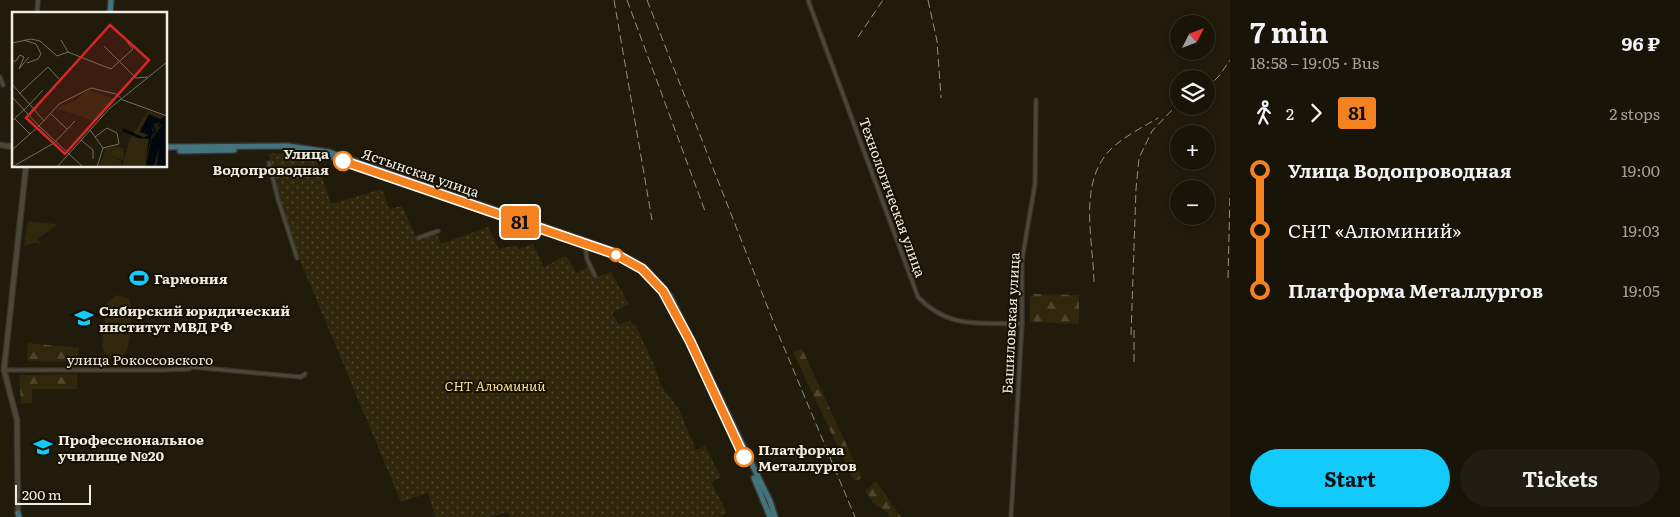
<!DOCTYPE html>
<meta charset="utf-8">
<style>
:root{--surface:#181408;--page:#211d12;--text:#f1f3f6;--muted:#9f9e9c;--line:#363329;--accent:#12cafb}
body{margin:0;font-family:Literata,serif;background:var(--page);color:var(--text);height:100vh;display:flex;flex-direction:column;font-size:19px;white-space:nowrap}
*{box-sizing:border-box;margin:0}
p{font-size:16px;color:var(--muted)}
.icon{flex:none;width:28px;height:28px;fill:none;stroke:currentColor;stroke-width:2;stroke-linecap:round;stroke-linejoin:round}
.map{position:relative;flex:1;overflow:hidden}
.panel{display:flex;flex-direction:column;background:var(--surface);width:450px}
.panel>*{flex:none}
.badge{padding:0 10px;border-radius:4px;font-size:18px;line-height:32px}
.needle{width:32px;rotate:48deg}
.controls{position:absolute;left:1170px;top:15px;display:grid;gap:10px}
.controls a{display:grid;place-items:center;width:45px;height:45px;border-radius:50%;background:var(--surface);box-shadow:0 2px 8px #0003,0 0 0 1px var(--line);font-size:25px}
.scale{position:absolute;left:15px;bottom:12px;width:76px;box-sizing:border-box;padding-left:5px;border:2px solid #efece1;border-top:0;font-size:14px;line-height:18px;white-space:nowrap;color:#efece1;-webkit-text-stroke:4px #171103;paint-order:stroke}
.map>.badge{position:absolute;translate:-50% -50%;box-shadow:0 0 0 2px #fff}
.legs{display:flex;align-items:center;gap:8px;height:55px;padding:0 20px;font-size:16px}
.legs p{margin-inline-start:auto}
.overview{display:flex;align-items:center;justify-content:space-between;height:85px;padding:0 20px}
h1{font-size:28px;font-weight:700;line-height:38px}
.cta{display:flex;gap:10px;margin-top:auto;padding:10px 20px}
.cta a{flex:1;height:58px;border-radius:30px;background:var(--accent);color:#111;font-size:20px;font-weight:700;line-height:58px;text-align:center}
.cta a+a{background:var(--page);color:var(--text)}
ul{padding:0 20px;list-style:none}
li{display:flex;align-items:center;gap:18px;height:60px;font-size:19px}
li i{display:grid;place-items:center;width:8px;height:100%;margin:0 6px;background:currentColor}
li i::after{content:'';width:12px;height:12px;margin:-6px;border:4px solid;border-radius:50%;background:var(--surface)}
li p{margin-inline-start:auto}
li:first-child i{background:linear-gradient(#0000 50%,currentColor 0)}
li:last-child i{background:linear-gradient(currentColor 50%,#0000 0)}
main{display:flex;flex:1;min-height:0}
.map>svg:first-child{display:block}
.forest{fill:url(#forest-firs)}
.park{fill:#30270c}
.garden{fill:url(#garden-dots)}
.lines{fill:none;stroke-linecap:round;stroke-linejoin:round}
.minor-casing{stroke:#38332d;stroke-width:5.5}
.tertiary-casing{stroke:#38332d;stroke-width:6}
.secondary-casing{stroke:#38332d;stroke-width:7}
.primary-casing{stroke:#38332d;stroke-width:8}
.minor{stroke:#4d4736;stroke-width:3}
.tertiary{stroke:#4d4736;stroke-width:4}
.secondary{stroke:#4d4736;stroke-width:4.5}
.primary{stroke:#45737d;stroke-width:5}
.rail{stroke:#949083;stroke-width:1;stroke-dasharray:8 4;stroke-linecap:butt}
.line-1-casing{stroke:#fff;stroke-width:11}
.line-1{stroke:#f58220;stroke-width:8}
.stop-1-dot{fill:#fff;stroke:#f58220;stroke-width:2.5}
.labels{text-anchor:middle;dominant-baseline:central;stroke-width:4;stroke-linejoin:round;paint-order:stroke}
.stop-label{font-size:14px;font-weight:bold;fill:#efece1;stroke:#171103;text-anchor:end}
.street-label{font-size:14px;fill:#efece1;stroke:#171103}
.poi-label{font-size:14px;font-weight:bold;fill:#efece1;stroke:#171103;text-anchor:start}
.park-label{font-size:14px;font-style:italic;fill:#f7df97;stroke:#171103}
.inset-river{fill:none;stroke:#00070f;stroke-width:2.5}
.inset-road{fill:none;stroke:#736f61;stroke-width:1}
.view{fill:#d62828;fill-opacity:0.15;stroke:#d62828;stroke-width:2.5}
.inset-edge{fill:none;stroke:#efece1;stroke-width:2.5}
</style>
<main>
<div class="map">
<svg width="1230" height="517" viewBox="0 0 1230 517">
<defs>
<pattern id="forest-firs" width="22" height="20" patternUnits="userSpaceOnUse" patternTransform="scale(1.25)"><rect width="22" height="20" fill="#30270c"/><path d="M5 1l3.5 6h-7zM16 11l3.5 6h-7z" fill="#4e462f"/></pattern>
<pattern id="garden-dots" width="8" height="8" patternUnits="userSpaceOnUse" patternTransform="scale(1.25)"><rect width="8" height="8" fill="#30270c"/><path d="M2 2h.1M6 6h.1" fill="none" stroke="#4e462f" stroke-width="1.8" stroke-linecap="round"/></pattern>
</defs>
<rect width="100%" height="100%" fill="#201b0b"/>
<g class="forest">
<polygon points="1034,294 1079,295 1079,324 1030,322 1030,297"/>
<polygon points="28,343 79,348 78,362 27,361"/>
<polygon points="802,349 862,478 854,481 793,352"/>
<polygon points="77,374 77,389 32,389 32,403 21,404 19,375"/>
<polygon points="876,481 901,517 890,517 887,512 874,504 865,491"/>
</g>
<g class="park">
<polygon points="28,221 56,224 57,225 38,239 41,244 35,243 24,246"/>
<path d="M116 295 128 298C134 306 131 346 125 354 122 358 118 359 114 359L104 353 102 345 107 303Z"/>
</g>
<polygon class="garden" points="268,153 293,154 294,159 316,159 331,204 382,189 389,209 402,206 416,237 435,229 441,244 488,227 499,249 516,245 518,249 533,244 544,267 565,256 569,260 576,273 589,267 594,278 611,272 629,304 612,313 619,325 630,320 632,325 635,324 655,367 661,386 679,409 696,450 705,446 721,477 711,482 727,513 721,517 510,517 508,512 490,517 435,517 428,493 401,502 299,258 285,218"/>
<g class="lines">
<g class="minor-casing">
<g id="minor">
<path d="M808 0 918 297C949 330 982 322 1022 324"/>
<polyline points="0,77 3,85"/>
<polyline points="269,163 278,199 297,258"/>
<polyline points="418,238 438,231"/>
<polyline points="585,244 587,259 595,276"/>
<polyline points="4,370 163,370 189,369 192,367 301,377 305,374"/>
<polyline points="1011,517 1022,324 1022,260 1035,184 1036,100"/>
</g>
</g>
<g class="tertiary-casing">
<polyline id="tertiary" points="37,14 38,0"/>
</g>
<g class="secondary-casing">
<g id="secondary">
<polyline points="0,145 14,147"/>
<polyline points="18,516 17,420 4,370 26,166"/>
</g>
</g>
<g class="primary-casing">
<g id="primary">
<polyline points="110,14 111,0"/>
<polyline points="166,147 288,146 329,152 614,251 644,267 670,296 770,501 775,517"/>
<polyline points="180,151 234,150"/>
<polyline points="322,154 352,163"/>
<polyline points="400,180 566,238"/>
<polyline points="754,478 770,517"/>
<polyline points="18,513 19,517"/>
</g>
</g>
<use href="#minor" class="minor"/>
<use href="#tertiary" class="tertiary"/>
<use href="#secondary" class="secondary"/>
<use href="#primary" class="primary"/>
<g class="rail">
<polyline points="614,0 652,220"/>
<polyline points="627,0 705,211"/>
<polyline points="647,0 775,326 855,517"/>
<polyline points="928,0 937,41 941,98"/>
<polyline points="858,37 883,0"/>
<polyline points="1206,89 1219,76 1230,60"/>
<polyline points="1228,278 1230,193"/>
<path d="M1094 282C1093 238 1077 180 1113 147 1127 135 1143 127 1158 118"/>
<polyline points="1131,335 1136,189 1139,158 1152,131 1173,109"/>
<polyline points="1134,362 1134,329"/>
</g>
</g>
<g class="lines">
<g class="line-1-casing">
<polyline id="line-1" points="343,161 615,254 642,269 663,291 690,341 744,457"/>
</g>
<use href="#line-1" class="line-1"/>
</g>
<defs>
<g id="stadium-bare" transform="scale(1.5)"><path d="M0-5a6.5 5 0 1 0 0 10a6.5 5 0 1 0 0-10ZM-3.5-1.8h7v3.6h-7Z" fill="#12cafb" stroke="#171103" stroke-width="2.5" paint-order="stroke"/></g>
<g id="university-bare" transform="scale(1.5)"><path d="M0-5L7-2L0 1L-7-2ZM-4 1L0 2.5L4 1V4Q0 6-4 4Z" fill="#12cafb" stroke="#171103" stroke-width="2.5" paint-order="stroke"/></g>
</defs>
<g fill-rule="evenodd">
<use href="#stadium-bare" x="139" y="278"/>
<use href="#university-bare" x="84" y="318"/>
<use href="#university-bare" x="43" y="447"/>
</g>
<g class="stop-1-dot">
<circle cx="343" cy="161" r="9"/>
<circle cx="616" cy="255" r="6"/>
<circle cx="744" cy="457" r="9"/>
</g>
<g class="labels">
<g class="stop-label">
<text x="329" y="153">Улица<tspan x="329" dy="16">Водопроводная</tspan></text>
<text x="758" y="449" text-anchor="start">Платформа<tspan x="758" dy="16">Металлургов</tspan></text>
</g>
<g class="street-label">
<text transform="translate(421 172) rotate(19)">Ястынская улица</text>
<text transform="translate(893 197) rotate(70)">Технологическая улица</text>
<text transform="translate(1010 323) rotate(-87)">Башиловская улица</text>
<text x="140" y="359">улица Рокоссовского</text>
</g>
<g class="poi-label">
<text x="154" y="278">Гармония</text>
<text x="99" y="310">Сибирский юридический<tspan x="99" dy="16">институт МВД РФ</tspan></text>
<text x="58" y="439">Профессиональное<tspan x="58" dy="16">училище №20</tspan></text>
</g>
<g class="park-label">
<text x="495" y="385">СНТ Алюминий</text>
</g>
</g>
<g transform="translate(12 12)">
<rect width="155" height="155" fill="#201b0b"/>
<path d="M100 135 97 143 109 149 110 155H87L94 136Z" fill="#30270c"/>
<path d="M136 99 154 105 148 107 137 102 129 116 128 120H135L139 115 142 118 140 124 130 126 137 127 133 155H110L118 126Z" fill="#30270c"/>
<path d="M104 134 112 137 111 148 97 143 100 135Z" fill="#30270c"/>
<path d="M76 78 103 87 83 109 44 96 63 89Z" fill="#30270c"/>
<path d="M137 102 148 107 155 103V155H145L147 136 141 155H134L139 128 151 112 146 115 148 110 141 112 144 119 140 123 142 118 139 115 141 119 134 144 137 127 130 126 137 123 128 120Z" fill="#00070f"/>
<path class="inset-river" d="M111 118 130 126"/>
<path class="inset-road" d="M12 28 24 32 29 42 26 47 15 51M49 28 56 40 99 57 121 37 115 30M0 31 19 27 28 29 45 44 56 40M92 34 124 66 136 65M0 49H4L8 43 12 45 7 57 17 45M36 55 47 67M0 72 32 109M7 82 36 55M0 85 27 114M17 93 31 78M39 102 55 117M3 107 18 122M0 109 17 93M27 114 47 92 79 76 104 82 111 88 155 104M27 114 57 142M78 118 91 136 85 155M83 125 95 116 105 121 107 132 91 136M69 128 81 138V147M42 131 63 109M0 138 28 113M57 142 71 155M0 155 42 131M45 155 97 97 155 50"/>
<path class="view" d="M98 13 137 48 53 142 14 106Z"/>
<rect width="155" height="155" class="inset-edge"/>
</g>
</svg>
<div class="controls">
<a><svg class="needle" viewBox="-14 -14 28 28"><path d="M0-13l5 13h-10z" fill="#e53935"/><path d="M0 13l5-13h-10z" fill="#9f9e9c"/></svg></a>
<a><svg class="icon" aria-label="layers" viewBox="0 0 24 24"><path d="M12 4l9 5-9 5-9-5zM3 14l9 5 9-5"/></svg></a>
<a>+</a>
<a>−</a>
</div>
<div class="scale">200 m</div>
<b class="badge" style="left:520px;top:222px;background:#f58220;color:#111">81</b>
</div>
<section class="panel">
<div class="overview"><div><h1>7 min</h1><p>18:58 – 19:05 · Bus</p></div><b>96 ₽</b></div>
<div class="legs"><svg class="icon" aria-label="walk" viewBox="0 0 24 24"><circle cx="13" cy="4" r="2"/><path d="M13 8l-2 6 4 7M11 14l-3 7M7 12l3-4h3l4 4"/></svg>2<svg class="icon" aria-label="forward" viewBox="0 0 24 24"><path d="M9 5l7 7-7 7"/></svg><b class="badge" style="background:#f58220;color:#111">81</b><p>2 stops</p></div>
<ul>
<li><i style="color:#f58220"></i><b>Улица Водопроводная</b><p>19:00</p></li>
<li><i style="color:#f58220"></i><span>СНТ «Алюминий»</span><p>19:03</p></li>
<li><i style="color:#f58220"></i><b>Платформа Металлургов</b><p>19:05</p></li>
</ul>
<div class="cta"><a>Start</a><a>Tickets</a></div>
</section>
</main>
